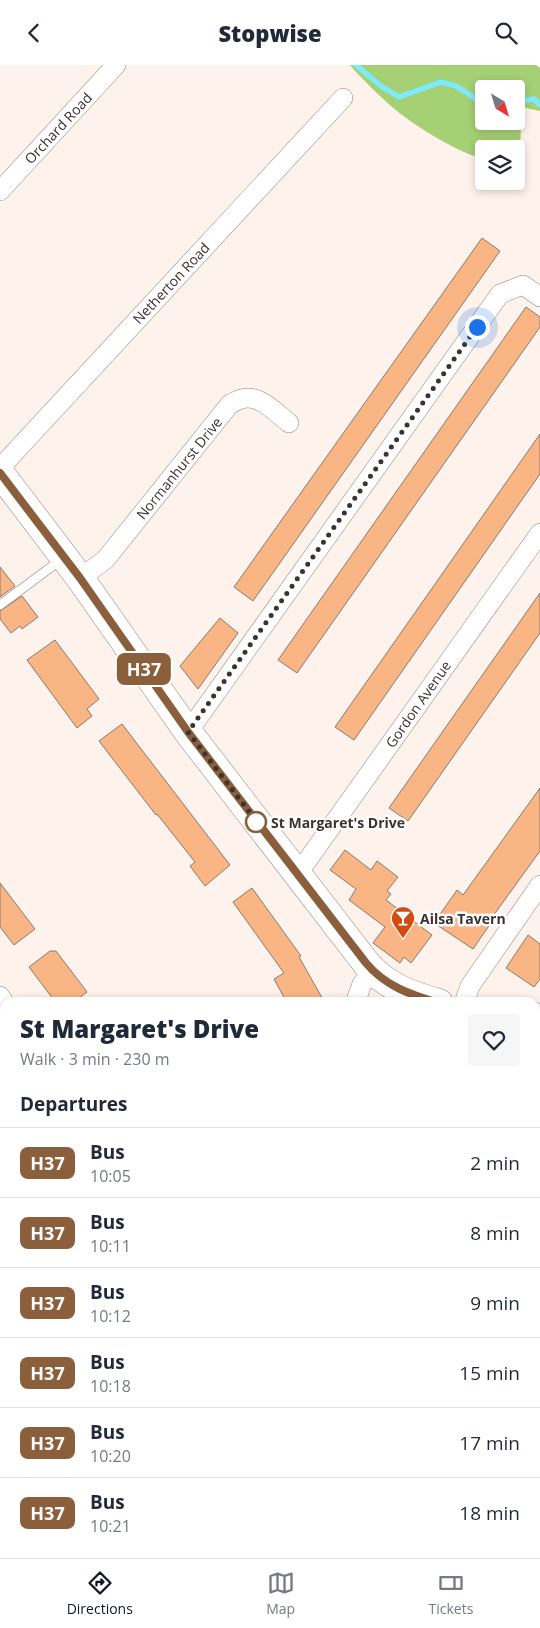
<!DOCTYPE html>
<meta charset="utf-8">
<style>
:root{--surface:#fff;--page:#f6f6f7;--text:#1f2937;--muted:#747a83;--line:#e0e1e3;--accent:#111827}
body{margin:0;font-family:"Open Sans",sans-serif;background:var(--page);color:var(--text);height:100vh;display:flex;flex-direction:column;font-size:19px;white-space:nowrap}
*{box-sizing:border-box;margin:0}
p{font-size:16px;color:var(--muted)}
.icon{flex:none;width:28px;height:28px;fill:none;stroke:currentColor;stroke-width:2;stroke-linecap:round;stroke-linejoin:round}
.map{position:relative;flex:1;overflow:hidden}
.sheet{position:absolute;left:0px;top:932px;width:540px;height:561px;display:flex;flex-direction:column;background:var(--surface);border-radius:15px 15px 0 0;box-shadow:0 2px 8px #0003}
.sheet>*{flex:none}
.badge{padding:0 10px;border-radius:8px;font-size:18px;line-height:32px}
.needle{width:32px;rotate:142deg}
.fabs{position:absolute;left:475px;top:15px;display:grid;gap:10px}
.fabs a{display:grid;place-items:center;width:50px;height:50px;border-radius:5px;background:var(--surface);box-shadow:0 2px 8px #0003;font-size:25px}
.you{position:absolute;width:25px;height:25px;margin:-12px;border:4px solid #fff;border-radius:50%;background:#1a73e8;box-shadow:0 0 0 8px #1a73e833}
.map>.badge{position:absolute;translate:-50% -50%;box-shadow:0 0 0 2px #fff}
h2{padding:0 20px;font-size:19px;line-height:45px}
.round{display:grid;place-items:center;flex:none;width:52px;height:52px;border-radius:5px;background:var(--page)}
.summary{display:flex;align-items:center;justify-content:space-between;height:85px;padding:0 20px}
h1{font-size:24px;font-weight:800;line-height:38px}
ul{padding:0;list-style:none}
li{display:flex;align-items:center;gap:15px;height:70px;padding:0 20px;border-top:1px solid var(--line)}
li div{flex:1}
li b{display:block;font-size:19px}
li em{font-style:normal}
li .badge{min-width:55px;font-weight:700;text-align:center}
header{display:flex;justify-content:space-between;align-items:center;height:65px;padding:0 20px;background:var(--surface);font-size:22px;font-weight:800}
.menu{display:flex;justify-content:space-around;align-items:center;height:70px;border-top:1px solid var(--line);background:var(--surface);font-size:14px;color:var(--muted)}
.menu a{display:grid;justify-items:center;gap:2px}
.menu .active{color:var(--accent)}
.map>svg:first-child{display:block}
.green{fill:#c0e699}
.forest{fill:#a5d074;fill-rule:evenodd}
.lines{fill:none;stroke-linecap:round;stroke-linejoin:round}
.stream{stroke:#7eebfd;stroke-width:5.5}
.building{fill:#f9b583;stroke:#897a70}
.lane-casing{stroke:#94847b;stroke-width:10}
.street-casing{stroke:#94847b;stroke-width:20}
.primary-casing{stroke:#94847b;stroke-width:29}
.lane{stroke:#fff;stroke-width:9}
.street{stroke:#fff;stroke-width:19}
.primary{stroke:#fff;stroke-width:28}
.line-casing{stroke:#fff;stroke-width:11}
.line{stroke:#8b5e3c;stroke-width:8}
.walk{stroke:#3a332f;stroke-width:5;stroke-dasharray:0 9}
.stop-dot{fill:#fff;stroke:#8b5e3c;stroke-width:2.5}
.labels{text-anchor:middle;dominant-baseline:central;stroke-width:5;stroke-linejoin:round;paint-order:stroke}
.street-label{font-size:14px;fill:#3a332f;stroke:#fff}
.stop-label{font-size:14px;font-weight:bold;fill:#3a332f;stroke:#fff;text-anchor:start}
.poi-label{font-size:14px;font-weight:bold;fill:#3a332f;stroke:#fff;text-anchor:start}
</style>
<header><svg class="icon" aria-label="back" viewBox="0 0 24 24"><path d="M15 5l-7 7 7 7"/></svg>Stopwise<svg class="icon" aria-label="search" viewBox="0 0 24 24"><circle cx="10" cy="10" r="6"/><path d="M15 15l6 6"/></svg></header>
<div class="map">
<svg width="540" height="1493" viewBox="0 0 540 1493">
<rect width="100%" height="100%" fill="#fdf2ec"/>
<polygon class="green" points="535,971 540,972 540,1047 535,1049"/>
<g class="forest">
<path d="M350 0H536L540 3V46L522 42 520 84 516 86V84H484V94C458 88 411 59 391 41 378 30 367 18 355 6ZM484 24H516V56H484Z"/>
<polygon points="0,1209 5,1222 5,1407 0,1408"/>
<polygon points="24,1489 99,1489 49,1493 25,1493"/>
</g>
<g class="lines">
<g class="stream">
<polyline points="356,0 381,21 399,32 441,17 456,21 484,39"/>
<polyline points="516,37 534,34 540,40"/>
</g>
</g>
<g class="building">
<polygon points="482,173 500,186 253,536 234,522"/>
<polygon points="526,242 540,252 540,262 297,608 278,595"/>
<polygon points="540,369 540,409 354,675 335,662"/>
<polygon points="0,502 15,521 0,532"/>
<polygon points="540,528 540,568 408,756 389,743"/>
<polygon points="22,531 38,552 22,564 20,561 11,568 0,554 0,546"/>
<polygon points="220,553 238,568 198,624 180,601"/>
<polygon points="55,575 99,634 87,644 92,651 77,663 27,595"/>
<polygon points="122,659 230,800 205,821 190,801 195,797 157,749 156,750 99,676"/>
<polygon points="540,723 540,786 493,851 495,852 473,884 434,858 457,825 463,830"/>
<polygon points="345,785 371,805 377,796 398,812 387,826 391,829 386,835 432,870 411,898 404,892 400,898 373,878 385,862 349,835 356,824 330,805"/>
<polygon points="0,818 35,864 14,880 0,862"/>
<polygon points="252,823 301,891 299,892 325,938 287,938 274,914 284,908 233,837"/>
<polygon points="528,870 540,879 540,914 534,922 506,903"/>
<polygon points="50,886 56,886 87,927 73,938 56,938 29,902"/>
</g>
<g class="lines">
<g class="lane-casing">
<polyline id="lane" points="0,540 62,494"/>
</g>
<g class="street-casing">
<g id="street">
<polyline points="0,126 116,0"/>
<polyline points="0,403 343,33"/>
<path d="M80 513 105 495 230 339C233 338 237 335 241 334 259 328 276 348 289 358"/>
<polyline points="188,667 500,229 523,220 540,232"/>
<polyline points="297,810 540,468"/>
<polyline points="0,931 5,939"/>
<polyline points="355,938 362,919 372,906"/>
<polyline points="464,938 470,921 540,820"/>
<polyline points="524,1489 530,1493"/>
<polyline points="214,1493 216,1489"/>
<polyline points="355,1493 357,1490"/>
</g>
</g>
<g class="primary-casing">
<g id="primary">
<path d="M0 408 80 513 188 667 366 898C385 921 411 930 439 938"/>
<polyline points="535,952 540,953"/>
</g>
</g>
<use href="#lane" class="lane"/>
<use href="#street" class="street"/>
<use href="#primary" class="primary"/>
</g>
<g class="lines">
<g class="line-casing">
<path id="line" d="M0 408 80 513 188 667 366 898C385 921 411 930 439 938"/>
</g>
<use href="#line" class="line"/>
<polyline class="walk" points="256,757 261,762 188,667 477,262"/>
</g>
<defs>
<g id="bar-pin" transform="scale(1.25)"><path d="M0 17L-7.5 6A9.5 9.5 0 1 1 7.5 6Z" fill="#d24c10" stroke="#fff"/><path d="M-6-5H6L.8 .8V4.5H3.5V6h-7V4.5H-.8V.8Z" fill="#fff"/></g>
</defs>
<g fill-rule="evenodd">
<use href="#bar-pin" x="403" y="853"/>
</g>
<circle class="stop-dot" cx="256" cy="757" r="10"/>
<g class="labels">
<g class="street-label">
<text transform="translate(58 63) rotate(-47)">Orchard Road</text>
<text transform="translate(171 218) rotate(-47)">Netherton Road</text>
<text transform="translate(179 403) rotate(-51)">Normanhurst Drive</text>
<text transform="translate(418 639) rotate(-55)">Gordon Avenue</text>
</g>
<g class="stop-label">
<text x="271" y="757">St Margaret's Drive</text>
</g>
<g class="poi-label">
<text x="420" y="853">Ailsa Tavern</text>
</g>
</g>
</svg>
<div class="fabs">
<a><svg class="needle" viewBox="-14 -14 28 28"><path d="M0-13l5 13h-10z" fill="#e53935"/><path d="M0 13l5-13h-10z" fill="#747a83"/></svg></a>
<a><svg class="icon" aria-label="layers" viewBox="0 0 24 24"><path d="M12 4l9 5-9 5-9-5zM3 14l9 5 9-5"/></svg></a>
</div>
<div class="you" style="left:477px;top:262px"></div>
<b class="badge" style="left:144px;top:604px;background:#8b5e3c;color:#fff">H37</b>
<section class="sheet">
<div class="summary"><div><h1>St Margaret's Drive</h1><p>Walk · 3 min · 230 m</p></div><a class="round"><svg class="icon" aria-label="heart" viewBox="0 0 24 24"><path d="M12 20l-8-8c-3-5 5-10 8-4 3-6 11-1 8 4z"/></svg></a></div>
<h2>Departures</h2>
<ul>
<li><span class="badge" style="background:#8b5e3c;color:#fff">H37</span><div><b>Bus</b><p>10:05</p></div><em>2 min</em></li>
<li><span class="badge" style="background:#8b5e3c;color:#fff">H37</span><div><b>Bus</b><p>10:11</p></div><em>8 min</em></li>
<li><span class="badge" style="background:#8b5e3c;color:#fff">H37</span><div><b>Bus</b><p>10:12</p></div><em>9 min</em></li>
<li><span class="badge" style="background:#8b5e3c;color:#fff">H37</span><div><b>Bus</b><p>10:18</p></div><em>15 min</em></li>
<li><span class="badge" style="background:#8b5e3c;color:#fff">H37</span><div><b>Bus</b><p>10:20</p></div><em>17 min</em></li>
<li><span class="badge" style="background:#8b5e3c;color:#fff">H37</span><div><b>Bus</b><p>10:21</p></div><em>18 min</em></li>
</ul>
</section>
</div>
<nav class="menu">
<a class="active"><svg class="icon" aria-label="directions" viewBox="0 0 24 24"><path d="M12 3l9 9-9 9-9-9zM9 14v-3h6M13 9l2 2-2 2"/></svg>Directions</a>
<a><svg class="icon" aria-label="map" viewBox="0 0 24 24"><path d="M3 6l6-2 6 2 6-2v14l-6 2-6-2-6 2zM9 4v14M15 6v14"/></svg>Map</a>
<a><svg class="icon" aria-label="tickets" viewBox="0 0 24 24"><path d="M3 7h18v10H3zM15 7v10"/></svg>Tickets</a>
</nav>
